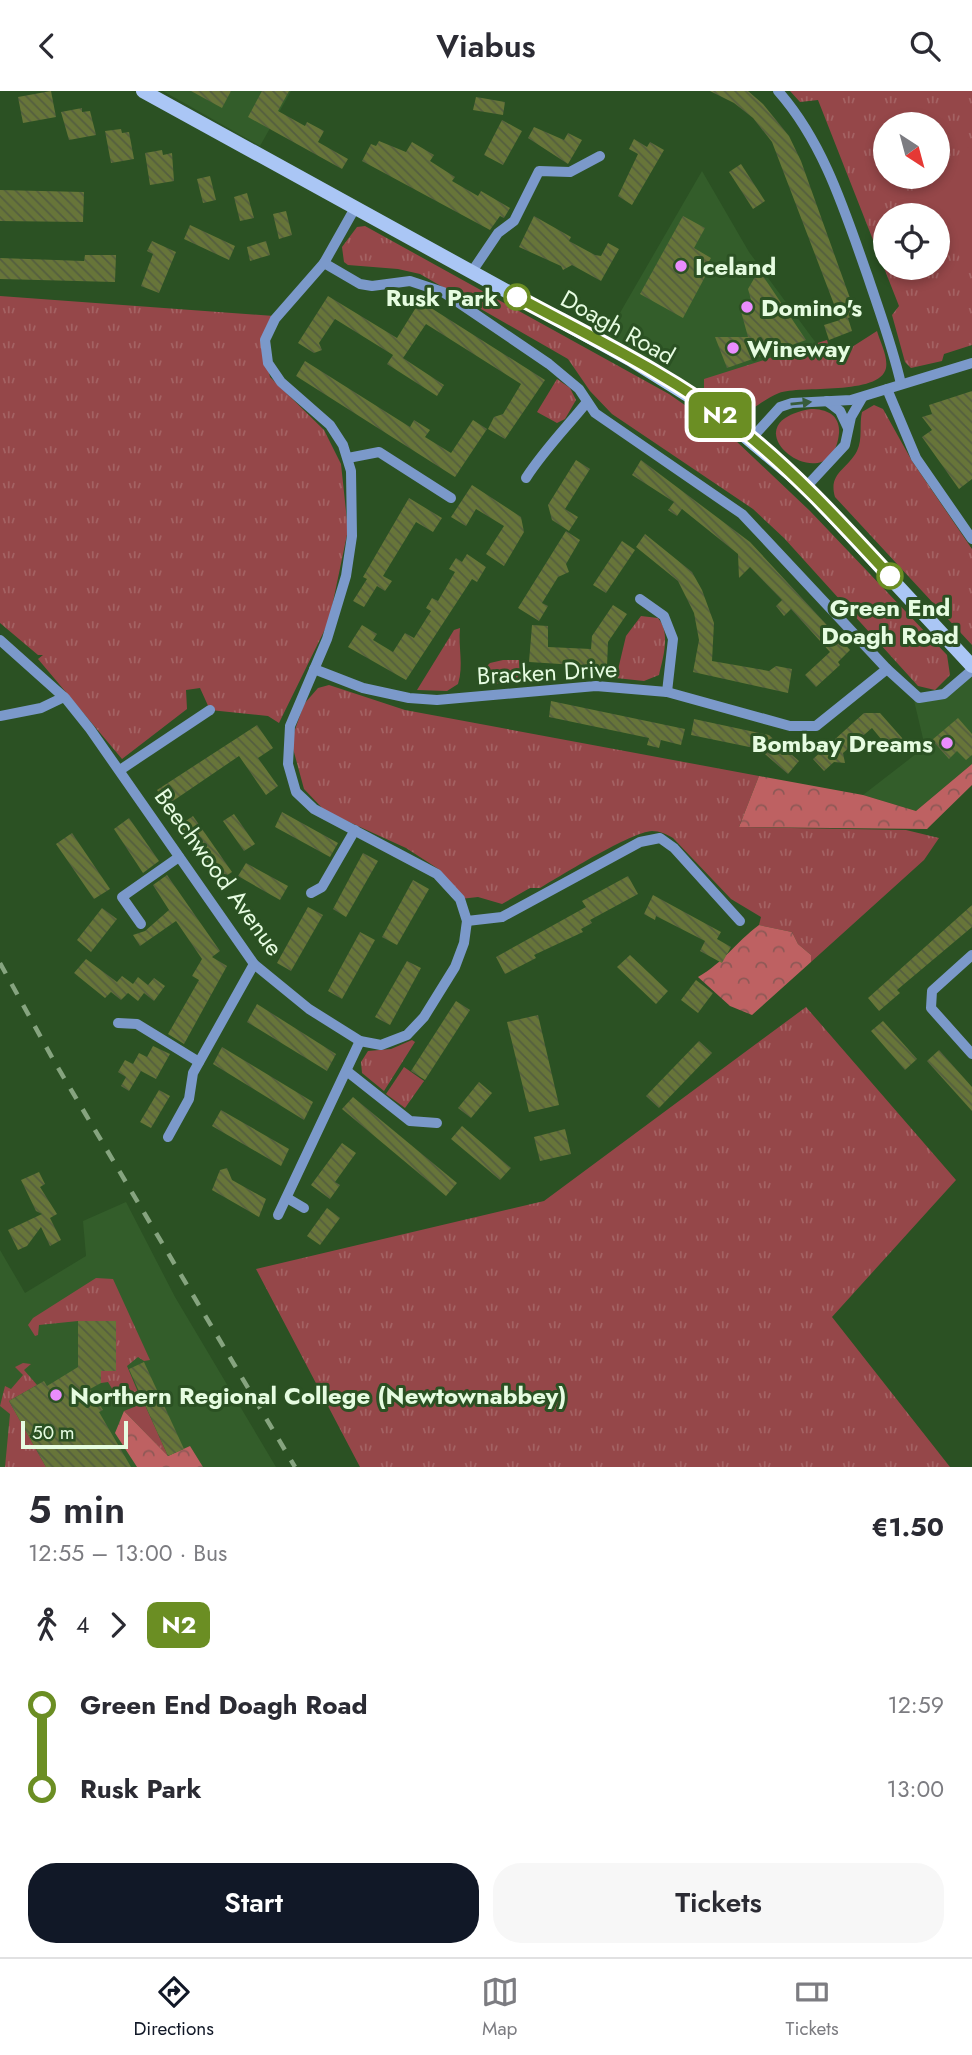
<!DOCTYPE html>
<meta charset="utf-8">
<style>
:root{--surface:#fff;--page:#f7f7f7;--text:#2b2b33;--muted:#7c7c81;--line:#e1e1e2;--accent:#111827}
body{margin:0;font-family:Jost,sans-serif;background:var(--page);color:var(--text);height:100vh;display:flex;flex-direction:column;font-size:26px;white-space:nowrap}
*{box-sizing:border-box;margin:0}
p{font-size:23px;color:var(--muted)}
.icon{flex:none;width:38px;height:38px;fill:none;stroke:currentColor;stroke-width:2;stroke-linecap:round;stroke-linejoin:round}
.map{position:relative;height:1376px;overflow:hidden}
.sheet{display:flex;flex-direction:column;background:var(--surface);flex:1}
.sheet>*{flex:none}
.badge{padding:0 14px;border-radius:10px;font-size:24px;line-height:46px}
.needle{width:46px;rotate:144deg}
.tools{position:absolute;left:873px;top:21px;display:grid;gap:14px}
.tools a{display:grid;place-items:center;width:77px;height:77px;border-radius:50%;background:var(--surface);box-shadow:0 4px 10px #0003;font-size:35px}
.scale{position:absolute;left:21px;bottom:18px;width:107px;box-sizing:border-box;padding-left:7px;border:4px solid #e6fce1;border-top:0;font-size:19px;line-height:24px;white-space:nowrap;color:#e6fce1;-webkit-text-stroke:5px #2b5123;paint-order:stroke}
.map>.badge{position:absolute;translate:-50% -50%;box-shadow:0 0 0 4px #fff}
.legs{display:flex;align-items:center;gap:10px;height:77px;padding:0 28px;font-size:23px}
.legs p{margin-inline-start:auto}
.headline{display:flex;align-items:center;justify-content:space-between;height:119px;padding:0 28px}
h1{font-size:38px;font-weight:600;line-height:52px}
.cta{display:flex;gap:14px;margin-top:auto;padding:14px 28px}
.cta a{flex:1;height:80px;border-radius:28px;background:var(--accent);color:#fff;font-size:28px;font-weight:600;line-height:80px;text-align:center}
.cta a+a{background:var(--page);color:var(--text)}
ul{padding:0 28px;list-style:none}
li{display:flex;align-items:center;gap:24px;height:84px;font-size:26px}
li i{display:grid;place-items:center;width:10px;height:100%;margin:0 9px;background:currentColor}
li i::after{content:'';width:18px;height:18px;margin:-9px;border:5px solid;border-radius:50%;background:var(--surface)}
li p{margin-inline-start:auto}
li:first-child i{background:linear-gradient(#0000 50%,currentColor 0)}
li:last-child i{background:linear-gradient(currentColor 50%,#0000 0)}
header{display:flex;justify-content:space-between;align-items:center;height:91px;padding:0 28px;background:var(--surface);font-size:32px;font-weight:600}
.menu{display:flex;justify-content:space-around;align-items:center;height:98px;border-top:2px solid var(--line);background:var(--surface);font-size:19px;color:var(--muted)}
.menu a{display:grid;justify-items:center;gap:4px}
.menu .current{color:var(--accent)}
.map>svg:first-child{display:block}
.built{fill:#335d2a}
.grass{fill:url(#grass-tufts);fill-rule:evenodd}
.forest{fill:url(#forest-crowns)}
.garden{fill:#954749}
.building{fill:url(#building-back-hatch)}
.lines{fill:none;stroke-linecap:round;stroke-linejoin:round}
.street{stroke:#7b99ca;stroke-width:10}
.secondary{stroke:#aac6f5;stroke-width:14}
.rail{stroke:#86a47f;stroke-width:4.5;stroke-dasharray:12 12;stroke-linecap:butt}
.oneway{fill:#375c3c}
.line-1-casing{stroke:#fff;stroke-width:16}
.line-1{stroke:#6b8e23;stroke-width:10}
.poi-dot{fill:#e98dfd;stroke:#2b5123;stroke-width:2.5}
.stop-1-dot{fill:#fff;stroke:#6b8e23;stroke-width:3.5}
.labels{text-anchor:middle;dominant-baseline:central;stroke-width:6;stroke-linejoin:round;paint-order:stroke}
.poi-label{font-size:24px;font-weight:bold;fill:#e6fce1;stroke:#2b5123;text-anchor:start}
.stop-label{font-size:24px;font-weight:bold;fill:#e6fce1;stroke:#2b5123;text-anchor:end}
.street-label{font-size:24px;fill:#e6fce1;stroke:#2b5123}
</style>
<header><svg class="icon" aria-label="back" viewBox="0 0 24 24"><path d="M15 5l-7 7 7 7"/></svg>Viabus<svg class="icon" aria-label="search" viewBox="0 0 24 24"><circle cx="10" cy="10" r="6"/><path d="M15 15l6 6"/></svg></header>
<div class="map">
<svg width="972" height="1376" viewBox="0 0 972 1376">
<defs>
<pattern id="grass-tufts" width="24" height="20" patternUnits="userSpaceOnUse" patternTransform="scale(1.75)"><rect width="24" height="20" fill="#954749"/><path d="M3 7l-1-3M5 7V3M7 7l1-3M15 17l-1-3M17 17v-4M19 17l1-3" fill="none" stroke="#a46263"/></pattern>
<pattern id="forest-crowns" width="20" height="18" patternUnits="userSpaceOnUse" patternTransform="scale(1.75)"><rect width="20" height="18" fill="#be6162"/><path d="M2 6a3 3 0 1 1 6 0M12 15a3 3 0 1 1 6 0" fill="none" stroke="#8e5956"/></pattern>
<pattern id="building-back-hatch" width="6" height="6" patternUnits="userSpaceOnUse" patternTransform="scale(1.75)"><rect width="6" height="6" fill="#677539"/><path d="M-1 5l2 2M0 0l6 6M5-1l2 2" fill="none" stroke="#545e3f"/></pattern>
</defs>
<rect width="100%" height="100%" fill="#2b5123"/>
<g class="built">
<polygon points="163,0 291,0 260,55"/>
<polygon points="702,80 749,161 816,252 711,309 606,246"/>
<polygon points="972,579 972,673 916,720 863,704 925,656 912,601 919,607 944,603"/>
<polygon points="126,1111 175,1206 276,1376 0,1376 0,1159 25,1202 86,1165 83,1130"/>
</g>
<g class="grass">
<path d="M790 0H972V254L944 263 942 270 911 277 905 271 892 224 899 215 818 9 800 11ZM886 33H938V86H886ZM886 124H938V177H886Z"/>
<polygon points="365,135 669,303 735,349 810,420 947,564 950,584 935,599 918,595 784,447 753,418 612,323 590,300 568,268 420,183 398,178 348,174 344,171 342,156 357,136"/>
<polygon points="0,205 274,225 262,250 270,286 324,339 341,373 348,439 329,530 279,632 268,625 210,619 200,597 186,599 187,618 122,668 38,568 43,564 38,564 0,532"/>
<path d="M877 240C880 251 888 265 886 277 880 305 800 294 779 302 765 307 755 319 740 322L704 298V288L827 249 829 256 841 263Z"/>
<polygon points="557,288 570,297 576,309 565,328 557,332 537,321"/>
<path d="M874 314 883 318 912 370 972 458V554L835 406C828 382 847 379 857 360 863 348 859 333 862 321Z"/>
<path d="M811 318C827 318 840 324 839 342 832 416 721 333 811 318Z"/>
<path d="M641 525 658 527C671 542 663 567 659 584L644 590 616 587 626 545Z"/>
<path d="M460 537C458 557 464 574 458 593L447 600 417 599 454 539Z"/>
<polygon points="503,569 519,569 520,590 487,594 482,580 490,572"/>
<path d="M329 594 405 619 759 685 739 736 906 739 939 747 924 769 811 871V864L798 853 792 841 759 834 761 826 731 808 673 747C666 743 660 740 652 740 631 741 562 784 540 797H530L502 813 478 806 460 808 440 779 406 757 325 720 304 698 291 650 304 613 318 597Z"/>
<polygon points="806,916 956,1089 832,1226 950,1376 360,1376 256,1178 544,1110"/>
<polygon points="412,949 415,951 384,1000 362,982 361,971 368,960 391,958"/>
<polygon points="404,976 424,990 405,1017 386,1003"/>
<polygon points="96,1187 113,1188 150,1269 144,1270 138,1266 127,1275 140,1306 136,1308 126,1292 117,1298 125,1312 122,1314 108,1291 101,1292 101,1280 116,1280 116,1230 78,1230 39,1234 38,1244 35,1245 28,1234 33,1227"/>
<polygon points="23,1272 31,1273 24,1279 37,1294 9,1310 46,1376 5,1376 10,1323 0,1315 5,1295 11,1298 23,1284 15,1276"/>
<polygon points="144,1312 168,1365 124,1320"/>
</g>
<g class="forest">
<polygon points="972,673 972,694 927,738 739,736 759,685 863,704 916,720"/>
<path d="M759 834 792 841 798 853 811 864V871L752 924 730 915 698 886C723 872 736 851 759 834Z"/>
<polygon points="124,1320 168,1365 190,1355 203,1376 137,1376 115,1342"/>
</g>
<polygon class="garden" points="972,53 972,181 938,139 938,124 927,124 909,103 931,86 938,86 938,80"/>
<g class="building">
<polygon points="51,0 56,26 23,32 18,6"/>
<polygon points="191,0 231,0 222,17"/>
<polygon points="262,0 289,0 278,20 305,35 307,31 324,40 318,51 348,68 342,78 248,26"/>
<polygon points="710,0 748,0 763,13 789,45 801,70 856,224 848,227 852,240 829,249 824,234 840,229 772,51 753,27 734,12"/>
<polygon points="476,6 505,11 503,24 473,19"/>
<polygon points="82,17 82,21 90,20 96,44 69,49 61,21"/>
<polygon points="502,29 522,40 503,74 484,64"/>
<polygon points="534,36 564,49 568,42 582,49 568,73 528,47"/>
<polygon points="121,38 122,42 129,41 134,68 111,72 105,40"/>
<polygon points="634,48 647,56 650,51 664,59 632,114 618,105 638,63 629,58"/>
<polygon points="379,50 406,61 412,51 434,64 430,70 455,86 452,90 478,105 481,100 510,117 504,127 500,125 490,139 362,70 371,53 376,55"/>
<polygon points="162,59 163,64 172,62 174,90 150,94 145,62"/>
<polygon points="741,73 765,110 753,118 729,81"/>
<polygon points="210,85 216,109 203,112 197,88"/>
<polygon points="0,99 84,101 83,131 0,130"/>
<polygon points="247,102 254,127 240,130 234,106"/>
<polygon points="286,120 292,144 279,148 273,123"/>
<polygon points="534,125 571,146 569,150 595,164 601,165 608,152 619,158 601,190 572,174 563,179 561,175 519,156"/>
<polygon points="683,125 705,137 694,157 711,167 702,182 706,184 683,227 640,203"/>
<polygon points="190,134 235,155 229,169 184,148"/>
<polygon points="152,150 176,161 159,202 141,195 153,163 147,160"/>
<polygon points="266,150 270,164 250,170 247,156"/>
<polygon points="85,164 116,164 115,191 0,188 0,167 84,170"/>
<polygon points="759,179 806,249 727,277 715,246 748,246 739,213 751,209 748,198"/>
<polygon points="328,205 397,247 420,210 545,289 505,348 488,338 494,326 503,323 521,293 426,233 403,267 444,294 437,305 387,273 393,264 335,228 319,252 322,259 314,262 298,252"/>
<polygon points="305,270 410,336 414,329 430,339 425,346 451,362 473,329 487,338 455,386 296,285"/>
<polygon points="972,300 972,388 959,398 922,346 932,339 922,326 932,323 929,314"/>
<polygon points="576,369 590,378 565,418 578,426 569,440 552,429 548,414"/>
<polygon points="641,369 750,451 850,559 838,571 840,574 816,596 805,584 830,561 791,518 784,525 776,515 782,509 750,476 739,487 738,463 682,418 677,425 668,419 674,411 632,384"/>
<polygon points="472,394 521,426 524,441 504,475 486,463 504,435 476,418 466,435 451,426"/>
<polygon points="409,407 442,427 433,441 416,431 383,485 392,490 385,500 377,495 364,516 353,510 367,488 363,486"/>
<polygon points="566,440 580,449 566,473 569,481 558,486 542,512 548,515 539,530 518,517"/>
<polygon points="645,443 692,481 702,499 714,532 712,570 769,580 776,575 792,578 788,602 693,581 699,549 694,522 678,490 636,456"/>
<polygon points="622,450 635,459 606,502 593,494"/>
<polygon points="467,463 486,476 477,491 472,488 406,589 348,556 362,534 377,543 373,549 393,561 405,542 414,547 431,520 426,517 432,507 438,510 455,481 449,478 456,467 462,471"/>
<polygon points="613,514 627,523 608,551 607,576 529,571 532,534 548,535 548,556 591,558 592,545"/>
<polygon points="551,610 685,638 681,654 661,649 659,657 647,654 649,647 549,626"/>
<polygon points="864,622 880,622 903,648 890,659 872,637 843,662 845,672 834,671 824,680 813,668"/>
<polygon points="958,627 972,643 972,664 966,669 957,660 949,668 932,649"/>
<polygon points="694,628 769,644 799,670 788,683 759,658 691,644"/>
<polygon points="257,634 273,657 258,667 278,695 266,704 239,665 167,714 157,699"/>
<polygon points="282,721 338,752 330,766 275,736"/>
<polygon points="234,723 255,753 244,760 223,730"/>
<polygon points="193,725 232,781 218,790 180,734"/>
<polygon points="129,727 159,770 143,782 114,738"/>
<polygon points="72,742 110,798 94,808 56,753"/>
<polygon points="363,762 378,770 346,826 333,818"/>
<polygon points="246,772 288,795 280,809 238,785"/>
<polygon points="167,784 220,860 212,866 227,875 184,953 168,943 199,889 192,885 202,868 176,830 140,855 133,844 145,840 169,819 153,794"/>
<polygon points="628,785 638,803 590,829 592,832 581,838 583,841 534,864 536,867 505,883 496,866 586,816 582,810"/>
<polygon points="413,789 429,798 397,854 382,846"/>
<polygon points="653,804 721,841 717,848 731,856 722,872 700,860 705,850 656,825 655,829 644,823"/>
<polygon points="972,814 972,836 897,899 900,902 879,920 868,907"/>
<polygon points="308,816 323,824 291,880 277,872"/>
<polygon points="102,817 117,828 91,861 77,849"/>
<polygon points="360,841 375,849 342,908 328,900"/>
<polygon points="630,864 668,900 656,913 617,876"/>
<polygon points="86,868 117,891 122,885 133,893 138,886 148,894 154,887 165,895 154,910 144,902 138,910 128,902 121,909 111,901 105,907 74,882"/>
<polygon points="407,870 421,877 390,934 375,926"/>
<polygon points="696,889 713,902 698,922 681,909"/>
<polygon points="456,910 470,919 425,989 411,980"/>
<polygon points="257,913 336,963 327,980 247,931"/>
<polygon points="538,924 559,1014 529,1021 507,931"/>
<polygon points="883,930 917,968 905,979 871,940"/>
<polygon points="699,950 712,962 659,1017 646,1005"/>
<polygon points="153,955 170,963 156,988 141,980 129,1000 121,995 126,986 118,981 125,969 133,973 139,962 147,966"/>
<polygon points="222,956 313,1011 304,1029 213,973"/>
<polygon points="939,959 972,996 972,1020 927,970"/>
<polygon points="479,991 492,1002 471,1027 458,1017"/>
<polygon points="159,999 170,1005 151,1037 140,1031"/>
<polygon points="353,1006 457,1092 446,1105 342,1018"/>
<polygon points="221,1019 289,1058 281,1075 212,1035"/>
<polygon points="462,1035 511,1077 500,1089 451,1048"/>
<polygon points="565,1038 571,1063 540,1070 534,1046"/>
<polygon points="342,1052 356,1062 335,1091 340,1094 330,1108 311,1094"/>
<polygon points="227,1077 232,1089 266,1108 259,1126 212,1099 220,1079"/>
<polygon points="39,1081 45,1093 40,1096 57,1123 50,1127 61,1149 50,1155 41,1136 27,1155 18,1159 8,1139 42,1123 36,1120 21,1089"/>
<polygon points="327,1117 340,1127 320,1154 307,1145"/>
<polygon points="78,1230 116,1230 116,1280 101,1280 101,1292 90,1298 103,1319 99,1321 131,1376 46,1376 9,1310 44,1290 47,1295 78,1276"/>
<polygon points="144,1271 184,1358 168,1365 129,1278"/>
</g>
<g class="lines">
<g class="street">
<path d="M778 0C824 52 845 121 868 186 880 222 893 257 901 293"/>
<polyline points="324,172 360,193 372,195 410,190 443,201 549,273 579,298 595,322 742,423 887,578 919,607 944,603 972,579"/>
<polyline points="471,182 498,142 514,130 539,80 570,81 600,65"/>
<polyline points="887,298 916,367 972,448"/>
<polyline points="827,310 840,320 848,337"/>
<polyline points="751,348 780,316 792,312 851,309 972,272"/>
<polyline points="348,367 379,361 451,407"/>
<path d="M526 387C544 359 566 337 587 311"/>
<polyline points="806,396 845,354 851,326 862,307"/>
<polyline points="640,508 664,525 673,548 667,601"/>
<polyline points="0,549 66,608 90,638 254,873 309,918 360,950 381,954 407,944 424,926 455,876 464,852 467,830 460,808 437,783 314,718 296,701 288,673 290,635 327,548 346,485 352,445 351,380 343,354 330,334 281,291 268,272 265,249 275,228 324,172 355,117"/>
<polyline points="314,578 363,597 409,607 437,609 596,595 667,601 790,635 816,635 887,578"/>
<polyline points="0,625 41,617 64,606"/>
<polyline points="120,679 210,619"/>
<polyline points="311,802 322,796 355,739"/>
<polyline points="467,830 502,826 640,751 660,747 674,757 740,830"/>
<polyline points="141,833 122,806 179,766"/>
<polyline points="972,864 932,900 931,917 972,963"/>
<polyline points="118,932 137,933 199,971"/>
<polyline points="348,981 410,1030 437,1032"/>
<polyline points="168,1046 189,1008 193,982 254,873"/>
<polyline points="287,1107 304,1117"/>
<polyline points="278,1124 360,950"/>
</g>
<polyline class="secondary" points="143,0 630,268 720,324 806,396 972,575"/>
<polyline class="rail" points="0,872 54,970 295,1376"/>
</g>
<defs><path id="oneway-solid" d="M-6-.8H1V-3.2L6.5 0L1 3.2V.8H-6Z" transform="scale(1.75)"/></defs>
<use class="oneway" href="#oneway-solid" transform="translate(801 312) rotate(-6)"/>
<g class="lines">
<g class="line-1-casing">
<path id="line-1" d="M517 206C591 246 671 284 738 336 794 380 842 433 890 485"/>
</g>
<use href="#line-1" class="line-1"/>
</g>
<g class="poi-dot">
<circle cx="681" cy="175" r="7"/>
<circle cx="747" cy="216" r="7"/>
<circle cx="733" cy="257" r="7"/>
<circle cx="947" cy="652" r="7"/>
<circle cx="56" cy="1304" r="7"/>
</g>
<g class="stop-1-dot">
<circle cx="517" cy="206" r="12"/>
<circle cx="890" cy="485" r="12"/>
</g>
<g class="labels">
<g class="poi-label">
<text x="695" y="175">Iceland</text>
<text x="761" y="216">Domino's</text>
<text x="747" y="257">Wineway</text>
<text x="933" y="652" text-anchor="end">Bombay Dreams</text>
<text x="70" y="1304">Northern Regional College (Newtownabbey)</text>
</g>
<g class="stop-label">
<text x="498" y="206">Rusk Park</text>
<text x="890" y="516" text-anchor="middle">Green End<tspan x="890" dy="28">Doagh Road</tspan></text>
</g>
<g class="street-label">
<text transform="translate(618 236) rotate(29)">Doagh Road</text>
<text transform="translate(547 581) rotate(-3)">Bracken Drive</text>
<text transform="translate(219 781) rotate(54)">Beechwood Avenue</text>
</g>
</g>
</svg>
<div class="tools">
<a><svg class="needle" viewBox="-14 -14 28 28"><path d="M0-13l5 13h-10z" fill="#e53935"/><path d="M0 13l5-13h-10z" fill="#7c7c81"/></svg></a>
<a><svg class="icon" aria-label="locate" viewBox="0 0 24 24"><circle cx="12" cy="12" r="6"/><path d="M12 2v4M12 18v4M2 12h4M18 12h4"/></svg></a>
</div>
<div class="scale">50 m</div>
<b class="badge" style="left:720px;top:324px;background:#6b8e23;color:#fff">N2</b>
</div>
<section class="sheet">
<div class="headline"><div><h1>5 min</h1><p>12:55 – 13:00 · Bus</p></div><b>€1.50</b></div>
<div class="legs"><svg class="icon" aria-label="walk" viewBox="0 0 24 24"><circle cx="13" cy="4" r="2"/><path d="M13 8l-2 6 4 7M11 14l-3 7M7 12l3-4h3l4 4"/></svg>4<svg class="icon" aria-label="forward" viewBox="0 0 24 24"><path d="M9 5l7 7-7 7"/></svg><b class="badge" style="background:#6b8e23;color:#fff">N2</b></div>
<ul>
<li><i style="color:#6b8e23"></i><b>Green End Doagh Road</b><p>12:59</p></li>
<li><i style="color:#6b8e23"></i><b>Rusk Park</b><p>13:00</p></li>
</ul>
<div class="cta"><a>Start</a><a>Tickets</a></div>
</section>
<nav class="menu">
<a class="current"><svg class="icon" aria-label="directions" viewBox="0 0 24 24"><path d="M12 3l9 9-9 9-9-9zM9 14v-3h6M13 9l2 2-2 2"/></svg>Directions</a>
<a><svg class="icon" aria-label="map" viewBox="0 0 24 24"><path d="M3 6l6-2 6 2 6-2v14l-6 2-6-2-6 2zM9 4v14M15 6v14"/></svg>Map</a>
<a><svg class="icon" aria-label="tickets" viewBox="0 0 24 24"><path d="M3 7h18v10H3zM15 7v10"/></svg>Tickets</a>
</nav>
